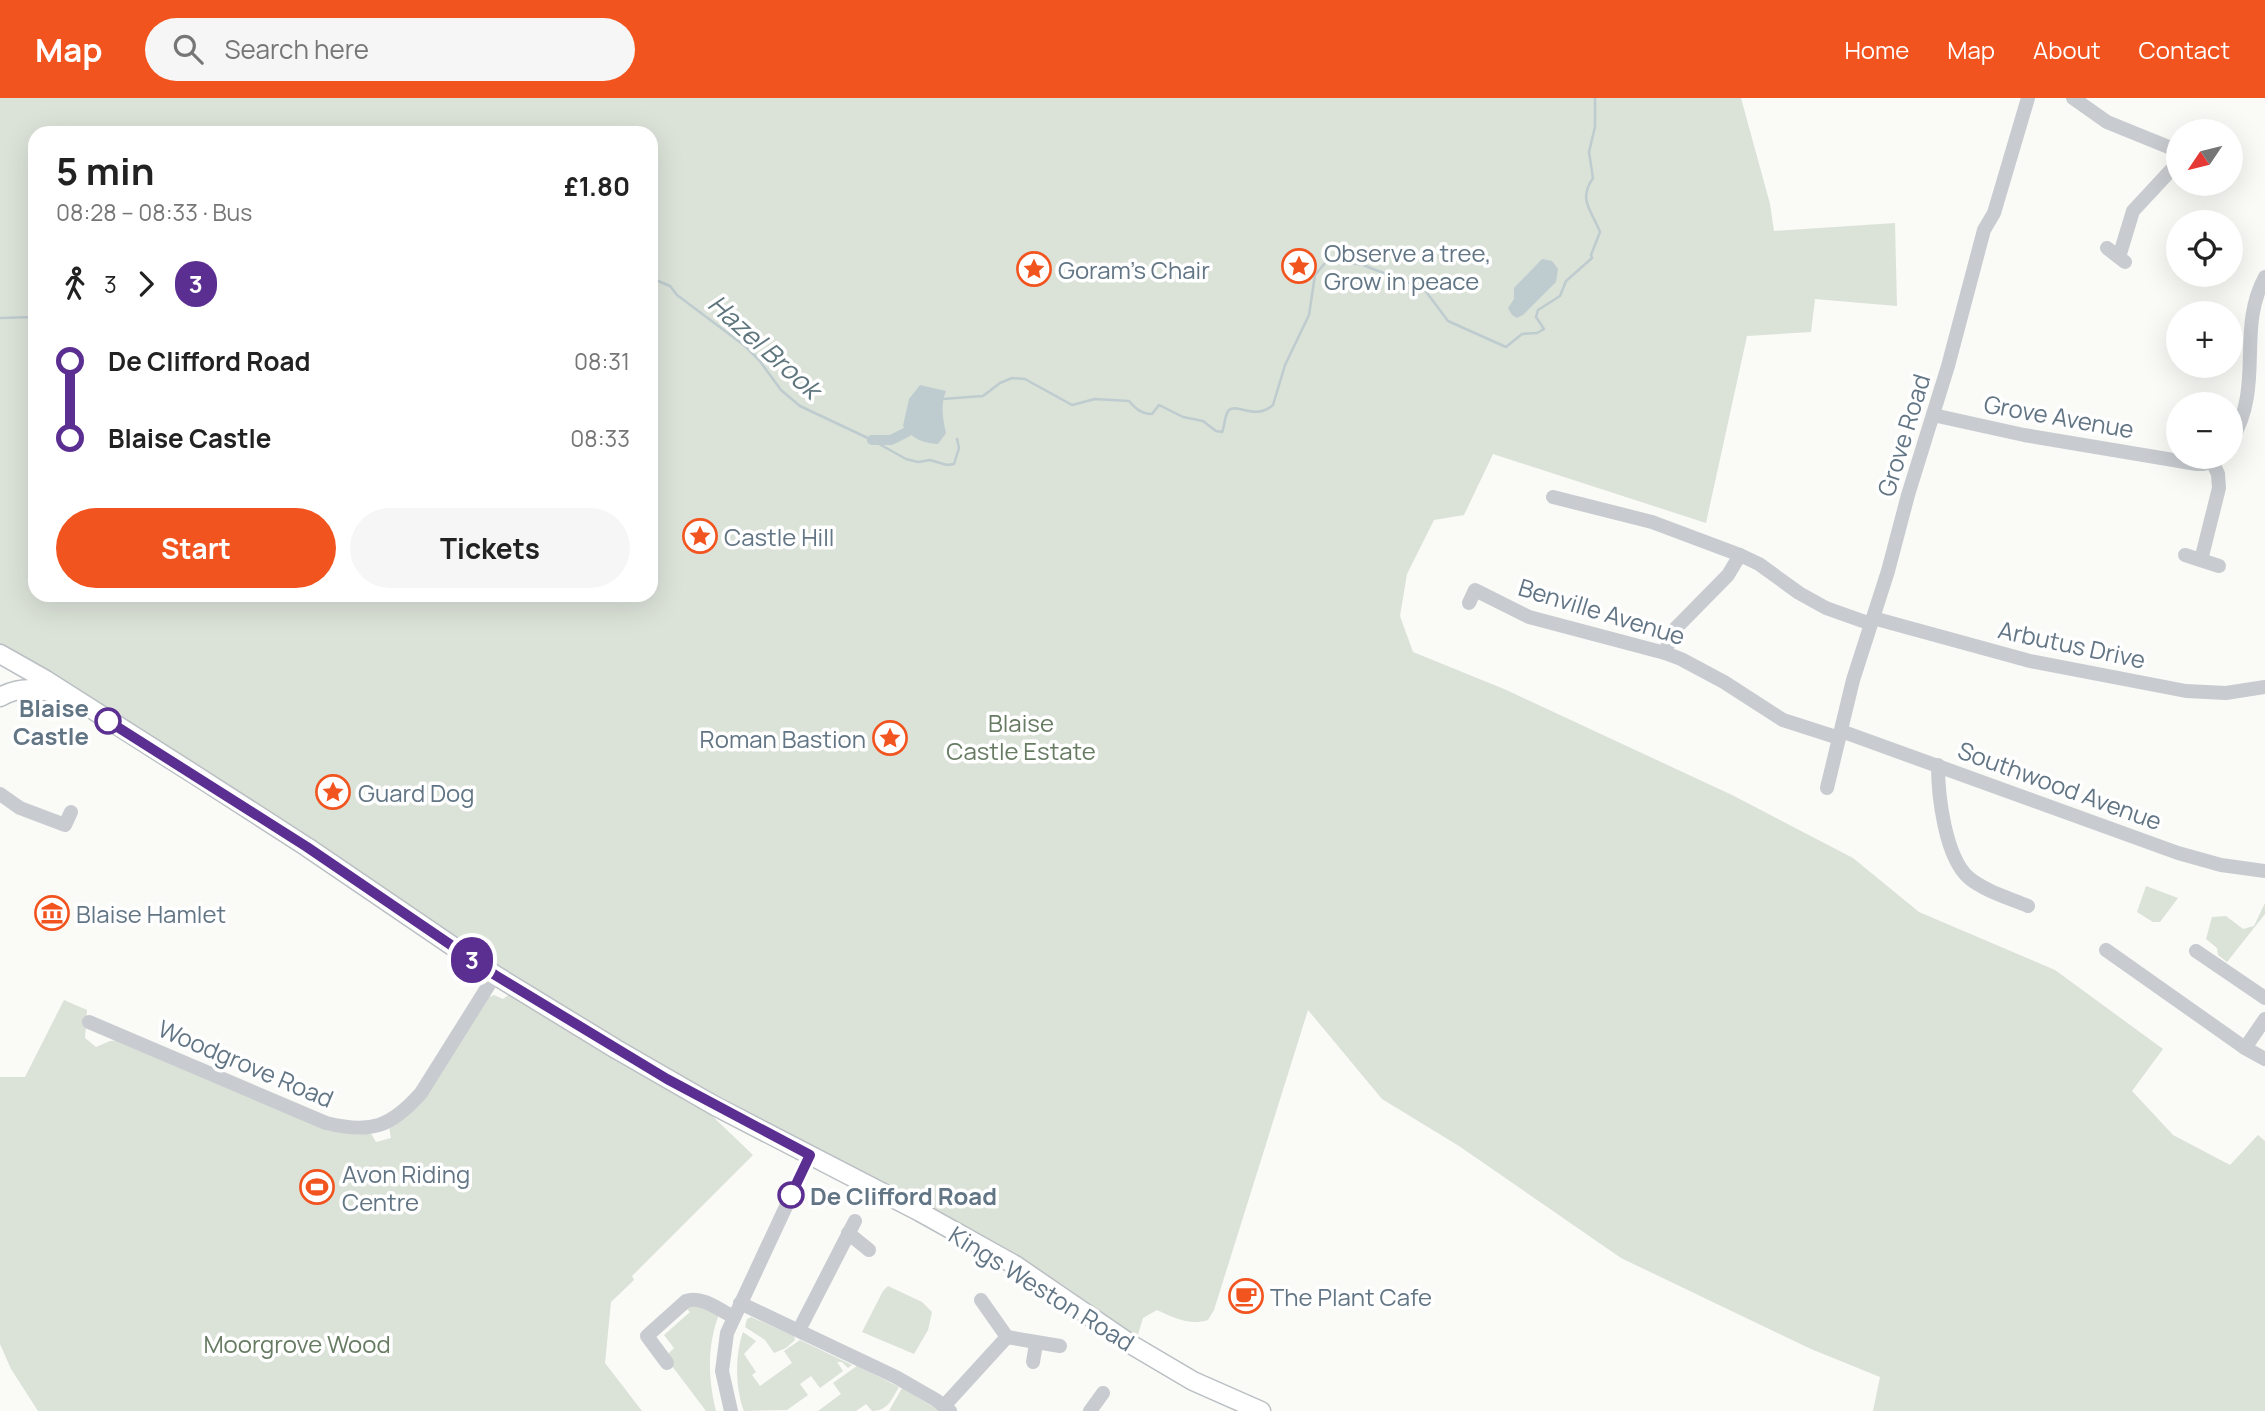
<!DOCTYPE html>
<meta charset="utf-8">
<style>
:root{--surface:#fff;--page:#f6f6f6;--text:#222;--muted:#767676;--accent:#f2541f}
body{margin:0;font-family:Manrope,sans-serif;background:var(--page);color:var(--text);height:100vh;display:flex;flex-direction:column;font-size:26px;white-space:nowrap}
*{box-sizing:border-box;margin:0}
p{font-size:23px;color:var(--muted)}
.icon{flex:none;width:38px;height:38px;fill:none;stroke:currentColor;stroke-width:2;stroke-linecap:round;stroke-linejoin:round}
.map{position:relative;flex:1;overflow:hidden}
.panel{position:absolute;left:28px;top:28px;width:630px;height:476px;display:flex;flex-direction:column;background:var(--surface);border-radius:21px;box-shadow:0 7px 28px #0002}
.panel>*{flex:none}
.badge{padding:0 14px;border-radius:23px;font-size:24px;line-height:46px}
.needle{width:46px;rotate:235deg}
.controls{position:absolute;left:2166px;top:21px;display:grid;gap:14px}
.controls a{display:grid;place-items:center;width:77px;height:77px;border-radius:50%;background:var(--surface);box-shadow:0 7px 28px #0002;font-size:35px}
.map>.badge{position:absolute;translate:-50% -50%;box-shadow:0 0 0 4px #fff}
.legs{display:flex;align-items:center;gap:10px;height:77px;padding:0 28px;font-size:23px}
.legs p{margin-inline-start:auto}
.head{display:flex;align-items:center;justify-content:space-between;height:119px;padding:0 28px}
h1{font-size:38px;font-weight:700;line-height:52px}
.button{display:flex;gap:14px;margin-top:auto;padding:14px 28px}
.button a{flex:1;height:80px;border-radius:42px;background:var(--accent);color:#fff;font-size:28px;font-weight:700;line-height:80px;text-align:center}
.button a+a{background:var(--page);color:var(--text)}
ul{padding:0 28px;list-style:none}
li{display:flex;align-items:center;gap:24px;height:77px;font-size:26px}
li i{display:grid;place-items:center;width:10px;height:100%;margin:0 9px;background:currentColor}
li i::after{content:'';width:18px;height:18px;margin:-9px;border:5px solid;border-radius:50%;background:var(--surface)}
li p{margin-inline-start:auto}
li:first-child i{background:linear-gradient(#0000 50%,currentColor 0)}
li:last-child i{background:linear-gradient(currentColor 50%,#0000 0)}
header{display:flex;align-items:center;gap:42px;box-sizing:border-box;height:98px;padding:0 35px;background:var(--accent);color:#fff}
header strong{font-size:33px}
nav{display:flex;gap:38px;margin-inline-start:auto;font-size:24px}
.search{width:490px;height:63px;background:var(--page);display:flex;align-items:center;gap:18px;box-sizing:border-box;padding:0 24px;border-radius:38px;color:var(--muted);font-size:26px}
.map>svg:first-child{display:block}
.green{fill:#dbe2d8;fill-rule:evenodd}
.water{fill:#becbcf}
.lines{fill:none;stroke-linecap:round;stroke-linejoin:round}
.stream{stroke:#becbcf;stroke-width:2.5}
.canal{stroke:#becbcf;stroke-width:10}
.major-casing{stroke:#babfc3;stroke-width:21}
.minor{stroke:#c8ccd0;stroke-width:14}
.major{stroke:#fff;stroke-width:18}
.line-1-casing{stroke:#fff;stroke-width:16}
.line-1{stroke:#5b2e91;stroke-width:10}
.stop-1-dot{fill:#fff;stroke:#5b2e91;stroke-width:3.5}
.labels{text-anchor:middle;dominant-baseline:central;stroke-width:7;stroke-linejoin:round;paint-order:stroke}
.poi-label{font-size:24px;fill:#627585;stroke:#fff;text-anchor:start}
.street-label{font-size:24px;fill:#627585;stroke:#fff}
.stop-label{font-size:24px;font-weight:bold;fill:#627585;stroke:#fff;text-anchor:end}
.park-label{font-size:24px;fill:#667b62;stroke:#fff}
.water-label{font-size:26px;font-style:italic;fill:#5e757e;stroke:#fff}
</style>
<header>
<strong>Map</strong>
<div class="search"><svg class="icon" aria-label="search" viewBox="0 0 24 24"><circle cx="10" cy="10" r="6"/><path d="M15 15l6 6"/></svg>Search here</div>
<nav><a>Home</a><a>Map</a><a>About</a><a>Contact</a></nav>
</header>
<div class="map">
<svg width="2265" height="1313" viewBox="0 0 2265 1313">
<rect width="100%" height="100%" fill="#fafaf7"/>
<g class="green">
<path d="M0 0H1741L1770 106 1774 133 1895 125 1897 208 1815 201 1811 234 1747 238 1706 425 1493 356 1464 417 1434 422 1407 476 1400 518 1413 554 1504 591 1732 697 1853 760 1919 814 2055 872 2163 951 2132 993 2173 1037 2230 1067 2258 1037 2265 1043V1313H1873L1880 1279 1811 1251 1621 1160 1459 1048 1382 1001 1308 912 1214 1212 1208 1222C1189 1228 1175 1220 1157 1212L1143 1220 1137 1240 1066 1189 1004 1151 642 958 579 921 0 548ZM35 35H651V497H35Z"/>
<polygon points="2146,788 2178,800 2160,824 2153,824 2137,814"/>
<polygon points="2265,805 2265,816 2227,864 2218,857 2217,850 2206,841 2212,819 2226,818 2243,831 2254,828"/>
<polygon points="513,894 707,1013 753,1057 632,1178 634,1182 611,1204 605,1265 642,1313 38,1313 11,1271 0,1246 0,979 25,979 64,902 87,912 85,940 96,949 110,943 123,942 329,1033 370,1034 376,1044 391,1040 389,1029 485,901 494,897 503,901"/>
<polygon points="888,1188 922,1204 932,1214 928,1232 914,1256 862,1234 883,1193"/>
<path d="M690 1206 719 1216C707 1248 708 1280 716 1313H706L669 1264 667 1257 674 1250 664 1237 690 1214 685 1209Z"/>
<polygon points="751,1219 794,1238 795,1242 786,1250 774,1255 765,1242 745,1229 747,1221"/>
<path d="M743 1234 756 1243 744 1256 756 1274 752 1277 760 1288 792 1265 784 1253 800 1242 852 1267 848 1270 842 1264H837L843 1273 820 1290 811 1278 800 1286 808 1297 787 1312 744 1313C735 1290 735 1257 743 1234Z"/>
<path d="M857 1268 899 1289C891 1302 888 1313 872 1313L866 1306 856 1313H818L841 1296 833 1285Z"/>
<polygon points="902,1290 940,1313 889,1313"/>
</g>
<g class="water">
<polygon points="1542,161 1552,163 1558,171 1556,184 1523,217 1517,220 1512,217 1508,210 1514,201 1514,190"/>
<path d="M920 287 946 293C940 307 943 321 946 335L938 346C922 345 913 341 903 328L909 301Z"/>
</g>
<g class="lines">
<g class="stream">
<polyline points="651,180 670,188 677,197 745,248 759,262 781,292 800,308 872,342 906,361 918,364 930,362 947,367 954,366 959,350 957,341"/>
<polyline points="0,220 35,219"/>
<path d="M942 301 983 298 1000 285 1012 280 1025 281 1072 307 1095 301 1129 303C1135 310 1141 316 1152 316L1159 307 1183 319 1203 323 1216 333 1222 334C1225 329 1224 317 1229 312 1238 305 1254 323 1273 307L1285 267 1309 217 1315 177 1325 165 1333 162 1363 167 1424 191 1448 223 1506 249 1522 236 1537 235 1544 231 1536 219 1538 212 1560 198 1566 183 1592 160 1591 157 1600 134C1591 111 1578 102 1593 80L1589 54 1595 29V0"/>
</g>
<polyline class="canal" points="872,342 891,342 907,334"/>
<g class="major-casing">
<g id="major">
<polyline points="0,556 46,582 200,680 307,749 495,877 616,951 715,1008 920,1114 1015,1167 1132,1247 1193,1283 1261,1313"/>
<path d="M0 599C20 588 36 590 57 596"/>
</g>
</g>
<g class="minor">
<polyline points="2073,0 2107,24 2171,50"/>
<polyline points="2107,150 2125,164"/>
<polyline points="2119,159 2133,113 2172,71"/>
<polyline points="1933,317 2024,337 2197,366 2204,366 2218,359"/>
<path d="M2231 343C2265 287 2236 232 2265 179"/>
<polyline points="1553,399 1652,424 1740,457 1759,466 1799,495 1826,510 1871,526"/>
<polyline points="2185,457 2219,468"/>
<polyline points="2201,462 2219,390 2218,376 2212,363"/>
<polyline points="1469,505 1475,492 1529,519 1665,555 1681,561 1724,584 1783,622 1839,640"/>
<polyline points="1873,520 2030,563 2186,593 2226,595 2265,589"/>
<polyline points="1665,555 1673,533 1728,477 1740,457"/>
<polyline points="1841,633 2178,755 2221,767 2265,773"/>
<path d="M1938 667C1938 698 1945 759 1969 780 1985 793 2009 800 2028 808"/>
<polyline points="1827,690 1853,582 1888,473 1908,397 1948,268 1984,132 1994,115 2028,0"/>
<polyline points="0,696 20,710 65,727 71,714"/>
<polyline points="2106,852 2245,950 2265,961"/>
<polyline points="2196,853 2265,900"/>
<path d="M89 924 326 1025C371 1036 391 1029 421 995L495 877"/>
<polyline points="2245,950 2265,921"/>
<polyline points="848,1135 869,1152"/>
<polyline points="981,1202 1007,1239 1060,1248"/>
<polyline points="740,1205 896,1279 936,1302 950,1313"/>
<polyline points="799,1232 855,1123"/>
<polyline points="1033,1264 1036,1246"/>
<path d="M667 1265 647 1238 686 1203C701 1197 720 1212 733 1219"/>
<polyline points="944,1308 1007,1239"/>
<polyline points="731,1313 722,1273 727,1235 810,1057"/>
<polyline points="1090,1313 1103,1295"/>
</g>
<use href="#major" class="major"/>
</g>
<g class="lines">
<g class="line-1-casing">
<polyline id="line-1" points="108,623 307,749 495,877 667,981 810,1057 791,1097"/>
</g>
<use href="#line-1" class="line-1"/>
</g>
<defs>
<g id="sight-ring" transform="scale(1.75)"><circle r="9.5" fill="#fff" stroke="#f2541f" stroke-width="1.5"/><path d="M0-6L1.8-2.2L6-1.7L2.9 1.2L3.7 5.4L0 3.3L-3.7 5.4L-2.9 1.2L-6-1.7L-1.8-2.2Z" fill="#f2541f"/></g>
<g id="museum-ring" transform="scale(1.75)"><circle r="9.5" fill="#fff" stroke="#f2541f" stroke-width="1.5"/><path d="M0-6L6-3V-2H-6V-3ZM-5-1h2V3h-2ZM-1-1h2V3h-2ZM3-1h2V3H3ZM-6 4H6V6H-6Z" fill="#f2541f"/></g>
<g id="stadium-ring" transform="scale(1.75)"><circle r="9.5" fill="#fff" stroke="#f2541f" stroke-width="1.5"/><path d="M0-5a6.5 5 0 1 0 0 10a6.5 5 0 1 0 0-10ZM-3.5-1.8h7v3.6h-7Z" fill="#f2541f"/></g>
<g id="cafe-ring" transform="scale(1.75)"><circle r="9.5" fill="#fff" stroke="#f2541f" stroke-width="1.5"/><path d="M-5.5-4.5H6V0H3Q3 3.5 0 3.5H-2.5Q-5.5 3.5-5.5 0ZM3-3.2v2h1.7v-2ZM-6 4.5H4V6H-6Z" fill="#f2541f"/></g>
</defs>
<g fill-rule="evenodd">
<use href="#sight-ring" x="1299" y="168"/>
<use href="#sight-ring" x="1034" y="171"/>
<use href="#sight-ring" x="700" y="438"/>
<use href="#sight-ring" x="890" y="640"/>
<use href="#sight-ring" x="333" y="694"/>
<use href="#museum-ring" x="52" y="815"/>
<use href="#stadium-ring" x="317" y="1089"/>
<use href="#cafe-ring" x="1246" y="1198"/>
</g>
<g class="stop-1-dot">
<circle cx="108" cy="623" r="12"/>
<circle cx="791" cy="1097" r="12"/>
</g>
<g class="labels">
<g class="poi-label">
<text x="1324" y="154">Observe a tree,<tspan x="1324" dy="28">Grow in peace</tspan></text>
<text x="1058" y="171">Goram's Chair</text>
<text x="724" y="438">Castle Hill</text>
<text x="866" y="640" text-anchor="end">Roman Bastion</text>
<text x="358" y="694">Guard Dog</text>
<text x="76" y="815">Blaise Hamlet</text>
<text x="342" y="1075">Avon Riding<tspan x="342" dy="28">Centre</tspan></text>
<text x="1270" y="1198">The Plant Cafe</text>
</g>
<g class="street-label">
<text transform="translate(2059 318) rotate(10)">Grove Avenue</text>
<text transform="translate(1903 337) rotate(-73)">Grove Road</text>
<text transform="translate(1602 513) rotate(17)">Benville Avenue</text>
<text transform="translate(2072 546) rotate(12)">Arbutus Drive</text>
<text transform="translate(2060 687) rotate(20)">Southwood Avenue</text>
<text transform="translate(246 965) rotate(23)">Woodgrove Road</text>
<text transform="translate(1042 1190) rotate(32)">Kings Weston Road</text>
</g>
<g class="stop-label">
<text x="89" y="609">Blaise<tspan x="89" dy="28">Castle</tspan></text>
<text x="810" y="1097" text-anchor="start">De Clifford Road</text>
</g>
<g class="park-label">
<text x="1021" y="624">Blaise<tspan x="1021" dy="28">Castle Estate</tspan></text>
<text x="297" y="1245">Moorgrove Wood</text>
</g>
<g class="water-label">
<text transform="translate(765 248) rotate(42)">Hazel Brook</text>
</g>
</g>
</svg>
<div class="controls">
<a><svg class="needle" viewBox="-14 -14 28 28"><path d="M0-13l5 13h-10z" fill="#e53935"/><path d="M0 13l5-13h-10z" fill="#767676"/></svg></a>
<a><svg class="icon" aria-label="locate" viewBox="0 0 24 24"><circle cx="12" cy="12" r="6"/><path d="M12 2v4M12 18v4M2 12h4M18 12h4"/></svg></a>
<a>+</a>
<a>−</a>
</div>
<b class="badge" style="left:472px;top:862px;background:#5b2e91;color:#fff">3</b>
<section class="panel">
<div class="head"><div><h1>5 min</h1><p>08:28 – 08:33 · Bus</p></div><b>£1.80</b></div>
<div class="legs"><svg class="icon" aria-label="walk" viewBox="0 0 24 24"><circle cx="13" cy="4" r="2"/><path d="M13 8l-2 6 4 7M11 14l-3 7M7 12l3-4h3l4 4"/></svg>3<svg class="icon" aria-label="forward" viewBox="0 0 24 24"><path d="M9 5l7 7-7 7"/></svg><b class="badge" style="background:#5b2e91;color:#fff">3</b></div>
<ul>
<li><i style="color:#5b2e91"></i><b>De Clifford Road</b><p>08:31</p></li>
<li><i style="color:#5b2e91"></i><b>Blaise Castle</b><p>08:33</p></li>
</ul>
<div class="button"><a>Start</a><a>Tickets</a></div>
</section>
</div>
